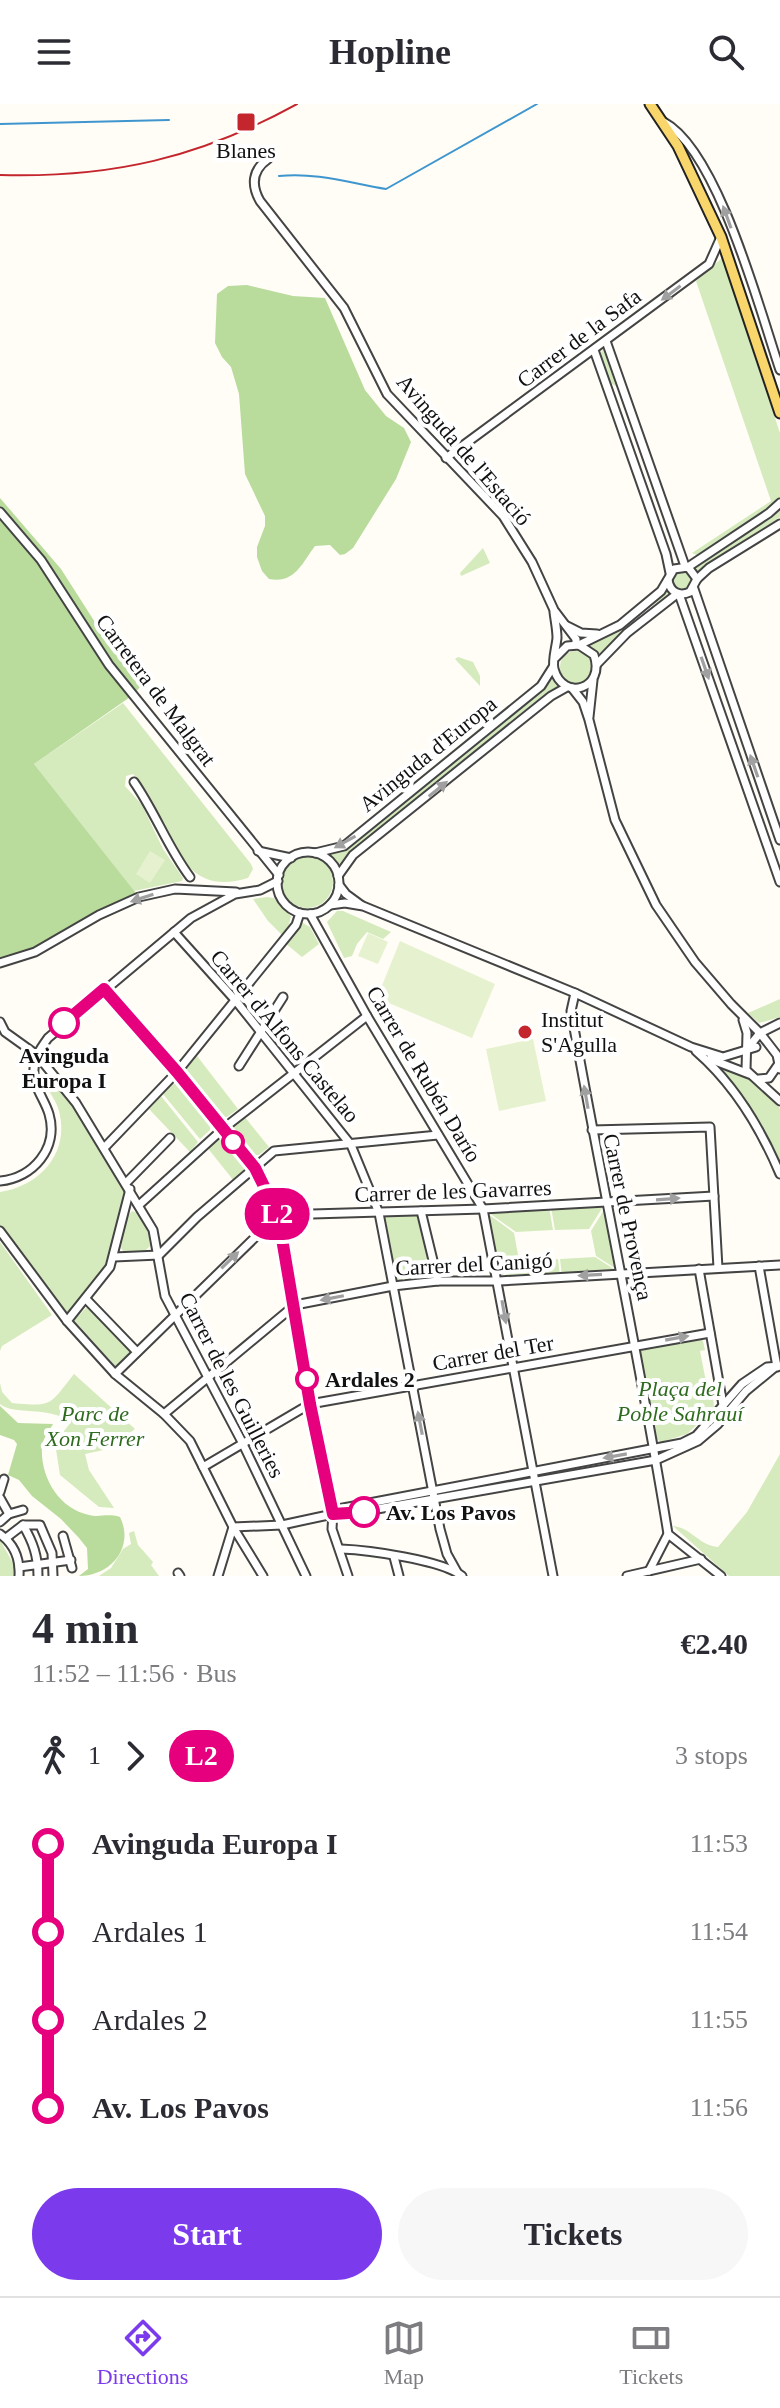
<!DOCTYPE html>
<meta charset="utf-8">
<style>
:root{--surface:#fff;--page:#f7f7f7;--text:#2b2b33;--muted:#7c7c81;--line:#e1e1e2;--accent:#7c3aed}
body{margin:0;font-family:"Times New Roman",serif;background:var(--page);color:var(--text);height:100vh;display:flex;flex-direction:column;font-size:30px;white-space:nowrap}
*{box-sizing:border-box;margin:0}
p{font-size:26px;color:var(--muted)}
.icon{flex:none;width:44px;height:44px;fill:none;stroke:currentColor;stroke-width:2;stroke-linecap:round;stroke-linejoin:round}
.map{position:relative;height:1472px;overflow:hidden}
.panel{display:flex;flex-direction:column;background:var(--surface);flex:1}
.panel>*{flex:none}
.badge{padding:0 16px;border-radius:26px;font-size:28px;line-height:52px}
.map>.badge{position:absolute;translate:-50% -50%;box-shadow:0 0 0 4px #fff}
.legs{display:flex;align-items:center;gap:12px;height:88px;padding:0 32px;font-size:26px}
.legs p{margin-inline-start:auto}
.overview{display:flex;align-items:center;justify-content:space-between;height:136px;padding:0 32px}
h1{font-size:44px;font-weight:700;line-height:60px}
.button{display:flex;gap:16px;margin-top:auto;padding:16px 32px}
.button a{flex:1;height:92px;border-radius:48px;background:var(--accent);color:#fff;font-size:32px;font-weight:700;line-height:92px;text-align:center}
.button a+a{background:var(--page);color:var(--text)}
ul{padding:0 32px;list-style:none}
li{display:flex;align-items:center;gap:28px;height:88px;font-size:30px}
li i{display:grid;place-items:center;width:12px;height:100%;margin:0 10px;background:currentColor}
li i::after{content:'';width:20px;height:20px;margin:-10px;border:6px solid;border-radius:50%;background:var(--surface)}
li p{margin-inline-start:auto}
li:first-child i{background:linear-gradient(#0000 50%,currentColor 0)}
li:last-child i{background:linear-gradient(currentColor 50%,#0000 0)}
header{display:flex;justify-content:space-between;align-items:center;height:104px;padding:0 32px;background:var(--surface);font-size:36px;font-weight:700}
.tabs{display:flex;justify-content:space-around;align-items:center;height:112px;border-top:2px solid var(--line);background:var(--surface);font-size:22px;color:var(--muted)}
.tabs a{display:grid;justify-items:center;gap:4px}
.tabs .selected{color:var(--accent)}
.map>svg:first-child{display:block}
.green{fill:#d5ebbd}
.forest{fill:#b9dc9c}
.pitch{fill:#e6f2cf}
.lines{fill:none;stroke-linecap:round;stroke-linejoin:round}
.stream{stroke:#3f96cf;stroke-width:2}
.minor-casing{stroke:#444;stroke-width:11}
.major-casing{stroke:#222;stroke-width:13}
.minor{stroke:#fff;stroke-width:7}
.major{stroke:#f9d66b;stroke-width:9}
.rail{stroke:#c4262e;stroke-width:2}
.oneway{fill:#a0a0a0}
.line-1-casing{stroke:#fff;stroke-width:18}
.line-1{stroke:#e6007e;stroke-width:12}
.poi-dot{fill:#c4262e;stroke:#fff;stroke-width:3}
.stop-1-dot{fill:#fff;stroke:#e6007e;stroke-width:4}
.labels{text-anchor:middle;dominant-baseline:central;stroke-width:8;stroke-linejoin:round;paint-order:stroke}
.poi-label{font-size:22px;fill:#111;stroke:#fff}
.street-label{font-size:22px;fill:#111;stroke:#fff}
.stop-label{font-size:22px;font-weight:bold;fill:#111;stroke:#fff;text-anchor:start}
.park-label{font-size:22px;font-style:italic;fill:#2f6b1f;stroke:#fff}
</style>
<header><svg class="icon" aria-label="menu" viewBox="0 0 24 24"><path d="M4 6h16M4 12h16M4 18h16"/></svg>Hopline<svg class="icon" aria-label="search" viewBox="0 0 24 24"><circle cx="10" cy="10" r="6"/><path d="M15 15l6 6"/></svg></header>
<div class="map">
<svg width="780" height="1472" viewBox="0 0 780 1472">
<rect width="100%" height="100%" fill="#fffdf5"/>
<g class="green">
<polygon points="722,154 780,329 780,396 699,452 692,449 771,397 696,177"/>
<polygon points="603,246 606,246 620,284 610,279 599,251"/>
<polygon points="780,402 780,413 698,469 693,463"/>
<polygon points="483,444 490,459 461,472 460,469"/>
<circle cx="682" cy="476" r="9"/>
<path d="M667 482 672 490C648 500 617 531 601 552H597L586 541 615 527Z"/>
<circle cx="576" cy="563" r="16"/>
<polygon points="458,553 473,558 480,572 480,582 455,555"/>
<polygon points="553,571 560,581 547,588 348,749 339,761 328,750 344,744 543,584"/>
<path d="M123 599 251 760 253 765 248 774C171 798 173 709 133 670L126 672 125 682 142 701 163 745 183 774 182 777 134 787 34 660Z"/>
<circle cx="307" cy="778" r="26"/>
<polygon points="267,793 274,794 291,812 288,824 282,831 268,817 253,795"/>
<polygon points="337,807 343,807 391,828 383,835 367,828 357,840 352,852 344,854 327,818"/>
<polygon points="303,819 310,823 319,840 302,853 285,839 300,820"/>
<polygon points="780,895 780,913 759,919 748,909"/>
<polygon points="197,952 238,1005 227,1013 221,1012 187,970 187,964"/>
<path d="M713 959C739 969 767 978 780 1005V1060C763 1022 741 990 713 959Z"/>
<path d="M43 974 76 999 129 1085 114 1153 67 1217 0 1126V1088C40 1082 70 1049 59 1007 56 995 46 985 43 974Z"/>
<polygon points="172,980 179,980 211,1019 210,1026 200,1035 163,990"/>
<polygon points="161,992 198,1038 190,1048 149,1005"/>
<polygon points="244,1012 269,1043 259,1051 253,1051 232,1026 233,1019"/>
<polygon points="216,1033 223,1034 245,1061 244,1067 234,1077 206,1042"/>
<polygon points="604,1101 589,1125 555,1126 551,1103"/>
<polygon points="607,1101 621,1168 596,1152 591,1127"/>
<polygon points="549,1103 553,1126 516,1128 485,1106"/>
<polygon points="132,1107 137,1109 148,1128 150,1142 145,1147 124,1148 121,1144 127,1113"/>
<polygon points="484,1107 514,1129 519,1156 499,1174"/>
<polygon points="419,1110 438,1177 399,1179 381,1111"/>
<polygon points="0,1138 52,1211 2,1242 0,1247"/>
<polygon points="595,1153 620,1169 562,1172 560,1155"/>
<polygon points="558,1155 560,1172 502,1175 520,1157"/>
<polygon points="87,1203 132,1249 116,1263 74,1216"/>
<polygon points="697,1233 703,1237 705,1246 700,1247 707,1283 712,1283 714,1304 687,1330 661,1338 655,1334 640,1249 646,1241"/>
<path d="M74 1270 135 1325 108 1345 85 1350 89 1366 114 1404 99 1403 60 1371 55 1339 71 1318C46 1301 15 1312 0 1300V1279L2 1288 12 1299C54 1303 49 1301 74 1270Z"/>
<path d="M780 1350V1472H729L673 1422C690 1423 700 1442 718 1443L747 1408Z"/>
<polygon points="134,1427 138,1441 153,1458 151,1461 159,1472 99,1472 111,1464 123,1445 131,1440 129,1429"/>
<polygon points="0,1436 13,1459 15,1472 0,1472"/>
</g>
<g class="forest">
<path d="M247 181 293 192 325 194 365 286 386 312 404 324 411 338 396 375 353 444 345 450 340 451 330 441 315 442C302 459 295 480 269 475L262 467 257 453V443L265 422V412L245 370 239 290 231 263 222 253 215 239 217 190 228 182Z"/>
<polygon points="0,394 61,465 107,537 141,582 133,591 34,660 139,793 35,848 0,859"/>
<path d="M0 1302 18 1319 53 1320C49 1327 42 1336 42 1343 40 1373 59 1405 89 1411 100 1414 106 1409 120 1413 135 1444 110 1472 79 1472L88 1465 87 1444 79 1434 61 1415 32 1392 19 1376 8 1371 17 1340 14 1336 0 1331Z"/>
</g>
<g class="pitch">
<polygon points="150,747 165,756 150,779 136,770"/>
<polygon points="368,829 388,838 378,860 358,852"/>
<polygon points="400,837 495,880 472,934 377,894"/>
<polygon points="533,935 546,997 499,1007 486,945"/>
</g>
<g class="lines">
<g class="stream">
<polyline points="0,20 169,16"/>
<path d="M279 72C316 68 350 79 386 85L537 0"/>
</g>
<g class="minor-casing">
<g id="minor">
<path d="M664 18C718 47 760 207 780 266"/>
<path d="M268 55C252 66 251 81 260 97L344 204 387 290 503 412 532 458 554 506 576 535V540"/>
<polyline points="606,237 685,462"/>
<polyline points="594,246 666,450 670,469"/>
<polyline points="446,354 709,160 721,133"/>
<polyline points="0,408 41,456 109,561 279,771"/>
<polyline points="688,463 769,409 780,399"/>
<path d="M668 476C670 488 679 493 690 488L697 475 709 464 780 420"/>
<polyline points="694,485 780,736"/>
<polyline points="679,490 780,778"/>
<path d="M554 508C555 517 557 525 557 534 556 544 552 556 554 565 563 598 606 585 594 551L579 541 567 542 555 554"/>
<polyline points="567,522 581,529 597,530"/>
<polyline points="579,541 620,521 661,487 674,465 688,463 697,475"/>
<polyline points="597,560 627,529 677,490"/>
<polyline points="572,584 583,598 589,616 615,716 656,801 695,858 731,900 760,929 777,951 780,965"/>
<polyline points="589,613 593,576"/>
<path d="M134 678C155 708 168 744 190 773"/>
<polyline points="258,747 291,754"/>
<circle cx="308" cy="779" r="31"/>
<polyline points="315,749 344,742 541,582 553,563"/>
<polyline points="338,772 353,751 551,592 567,583"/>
<polyline points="339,781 346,790 361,801"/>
<polyline points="330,801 345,799 363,802 575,889 691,943 723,953 756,943"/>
<polyline points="310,810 367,912 483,1105 553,1472"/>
<polyline points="174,828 236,897 351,1041 379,1109 440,1425 447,1450 457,1468"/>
<polyline points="0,859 35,848 99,811 139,793 175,785 236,788"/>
<polyline points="104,885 177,968 255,1064 278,1111 310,1300 333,1408 332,1425 348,1472"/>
<path d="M575 889 571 907C602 1082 640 1255 668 1430L721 1472"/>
<polyline points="743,916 747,929 746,966 780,997"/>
<polyline points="0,918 5,928 37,951 76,999 153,1126 165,1192 242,1338 306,1472"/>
<polyline points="747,945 760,929 780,919"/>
<path d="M696 947C733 979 761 1025 780 1070"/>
<polyline points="710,955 749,970"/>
<polyline points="239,962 283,893"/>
<polyline points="759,975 769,974 778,961"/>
<polyline points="592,1026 710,1023 718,1164"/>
<polyline points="104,1044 177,968 296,821 300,809"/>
<path d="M0 1077C33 1074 59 1044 49 1010 45 996 34 984 34 969 33 955 40 945 48 934L191 814 235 790 260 786 278 777"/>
<polyline points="126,1079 170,1034"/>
<polyline points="139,1101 224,1024 367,912"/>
<polyline points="421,1107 438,1177"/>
<polyline points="0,1127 67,1217 115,1270 164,1310 190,1337 233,1423 263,1472"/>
<polyline points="114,1153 159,1151 197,1113 274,1047 438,1031"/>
<polyline points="759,1162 777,1263"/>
<polyline points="699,1165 723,1301"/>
<polyline points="86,1195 137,1248"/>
<polyline points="67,1217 110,1163 130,1085"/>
<polyline points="115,1270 278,1111 483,1105 714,1092"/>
<polyline points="164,1310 295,1201 393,1182 438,1177 499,1177 780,1161"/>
<polyline points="203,1363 310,1300 710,1229"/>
<polyline points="0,1388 4,1375"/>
<polyline points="0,1394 9,1410"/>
<polyline points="333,1408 338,1405 682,1339 696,1332 742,1280 767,1263 780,1262"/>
<polyline points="0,1418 9,1410 23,1406"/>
<path d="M23 1421C33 1438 38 1452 38 1472"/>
<path d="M0 1430C14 1440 20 1455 19 1472"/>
<polyline points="63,1432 72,1464"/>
<polyline points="6,1434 23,1421 40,1421 52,1449 53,1472"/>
<path d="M341 1445C368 1446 442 1456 462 1472"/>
<polyline points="394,1453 399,1472"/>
<polyline points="19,1463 71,1456"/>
<polyline points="649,1467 668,1430"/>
<polyline points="178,1469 180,1472"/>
<polyline points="218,1472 233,1423 282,1421 333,1410 343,1411 656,1356 698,1337 718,1320 746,1287 774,1264"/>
<polyline points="627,1472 701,1455"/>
</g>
</g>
<g class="major-casing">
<polyline id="major" points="650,0 678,42 721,133 780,309"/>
</g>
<use href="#minor" class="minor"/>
<use href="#major" class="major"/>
<path class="rail" d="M0 71C112 74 199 54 297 0"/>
</g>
<defs><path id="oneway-solid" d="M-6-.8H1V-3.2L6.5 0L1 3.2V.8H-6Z" transform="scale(2)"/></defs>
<g class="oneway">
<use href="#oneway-solid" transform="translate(727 113) rotate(-110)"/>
<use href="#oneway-solid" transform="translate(671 189) rotate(143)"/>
<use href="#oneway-solid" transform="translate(705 564) rotate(71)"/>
<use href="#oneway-solid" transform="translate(754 662) rotate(-109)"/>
<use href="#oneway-solid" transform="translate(438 685) rotate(-39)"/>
<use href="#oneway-solid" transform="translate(345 738) rotate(151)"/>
<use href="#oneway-solid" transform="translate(142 794) rotate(162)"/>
<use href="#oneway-solid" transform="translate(586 993) rotate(-100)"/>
<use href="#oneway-solid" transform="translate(668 1095) rotate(-4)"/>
<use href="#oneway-solid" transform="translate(230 1156) rotate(-44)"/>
<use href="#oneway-solid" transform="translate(590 1171) rotate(177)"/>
<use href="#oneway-solid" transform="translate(332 1194) rotate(169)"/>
<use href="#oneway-solid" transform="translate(504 1208) rotate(80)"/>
<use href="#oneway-solid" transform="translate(677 1234) rotate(-10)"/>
<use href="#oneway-solid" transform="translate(420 1319) rotate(-101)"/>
<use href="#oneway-solid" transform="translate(615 1352) rotate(170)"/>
</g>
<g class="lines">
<g class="line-1-casing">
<polyline id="line-1" points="64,919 104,885 177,968 255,1064 278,1111 310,1300 333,1410 364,1408"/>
</g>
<use href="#line-1" class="line-1"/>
</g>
<g class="poi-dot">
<rect x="236" y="8" width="20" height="20" rx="4"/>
<circle cx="525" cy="928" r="8"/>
</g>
<g class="stop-1-dot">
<circle cx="64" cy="919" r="14"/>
<circle cx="233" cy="1038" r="10"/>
<circle cx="307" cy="1275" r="10"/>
<circle cx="364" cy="1408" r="14"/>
</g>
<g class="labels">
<g class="poi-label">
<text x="246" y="46">Blanes</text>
<text x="541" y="915" text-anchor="start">Institut<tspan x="541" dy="25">S'Agulla</tspan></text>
</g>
<g class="street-label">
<text transform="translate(579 234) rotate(-37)">Carrer de la Safa</text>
<text transform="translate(464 346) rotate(49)">Avinguda de l'Estació</text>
<text transform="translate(156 586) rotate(53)">Carretera de Malgrat</text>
<text transform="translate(428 650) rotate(-39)">Avinguda d'Europa</text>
<text transform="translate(285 932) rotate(50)">Carrer d'Alfons Castelao</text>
<text transform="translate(424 970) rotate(59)">Carrer de Rubén Darío</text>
<text transform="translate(453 1087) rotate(-2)">Carrer de les Gavarres</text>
<text transform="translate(628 1113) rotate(78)">Carrer de Provença</text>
<text transform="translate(474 1160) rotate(-3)">Carrer del Canigó</text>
<text transform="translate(493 1249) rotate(-10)">Carrer del Ter</text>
<text transform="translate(232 1281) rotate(63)">Carrer de les Guilleries</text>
</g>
<g class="stop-label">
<text x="64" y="951" text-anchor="middle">Avinguda<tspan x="64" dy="25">Europa I</tspan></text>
<text x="325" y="1275">Ardales 2</text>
<text x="386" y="1408">Av. Los Pavos</text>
</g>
<g class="park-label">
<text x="680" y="1284">Plaça del<tspan x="680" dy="25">Poble Sahrauí</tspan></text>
<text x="95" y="1309">Parc de<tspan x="95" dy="25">Xon Ferrer</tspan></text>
</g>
</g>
</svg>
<b class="badge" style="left:277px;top:1110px;background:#e6007e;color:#fff">L2</b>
</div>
<section class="panel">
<div class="overview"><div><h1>4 min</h1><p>11:52 – 11:56 · Bus</p></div><b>€2.40</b></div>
<div class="legs"><svg class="icon" aria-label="walk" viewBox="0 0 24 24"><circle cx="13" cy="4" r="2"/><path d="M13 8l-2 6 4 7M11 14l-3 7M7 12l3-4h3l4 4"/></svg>1<svg class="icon" aria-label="forward" viewBox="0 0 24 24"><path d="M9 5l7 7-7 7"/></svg><b class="badge" style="background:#e6007e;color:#fff">L2</b><p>3 stops</p></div>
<ul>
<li><i style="color:#e6007e"></i><b>Avinguda Europa I</b><p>11:53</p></li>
<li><i style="color:#e6007e"></i><span>Ardales 1</span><p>11:54</p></li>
<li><i style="color:#e6007e"></i><span>Ardales 2</span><p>11:55</p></li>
<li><i style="color:#e6007e"></i><b>Av. Los Pavos</b><p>11:56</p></li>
</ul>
<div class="button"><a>Start</a><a>Tickets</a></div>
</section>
<nav class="tabs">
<a class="selected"><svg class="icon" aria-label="directions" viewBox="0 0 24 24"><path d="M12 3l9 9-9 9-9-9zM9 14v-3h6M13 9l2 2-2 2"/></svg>Directions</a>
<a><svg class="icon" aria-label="map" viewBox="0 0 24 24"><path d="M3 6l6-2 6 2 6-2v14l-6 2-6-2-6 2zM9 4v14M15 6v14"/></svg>Map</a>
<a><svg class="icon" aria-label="tickets" viewBox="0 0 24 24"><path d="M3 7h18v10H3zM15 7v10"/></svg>Tickets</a>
</nav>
